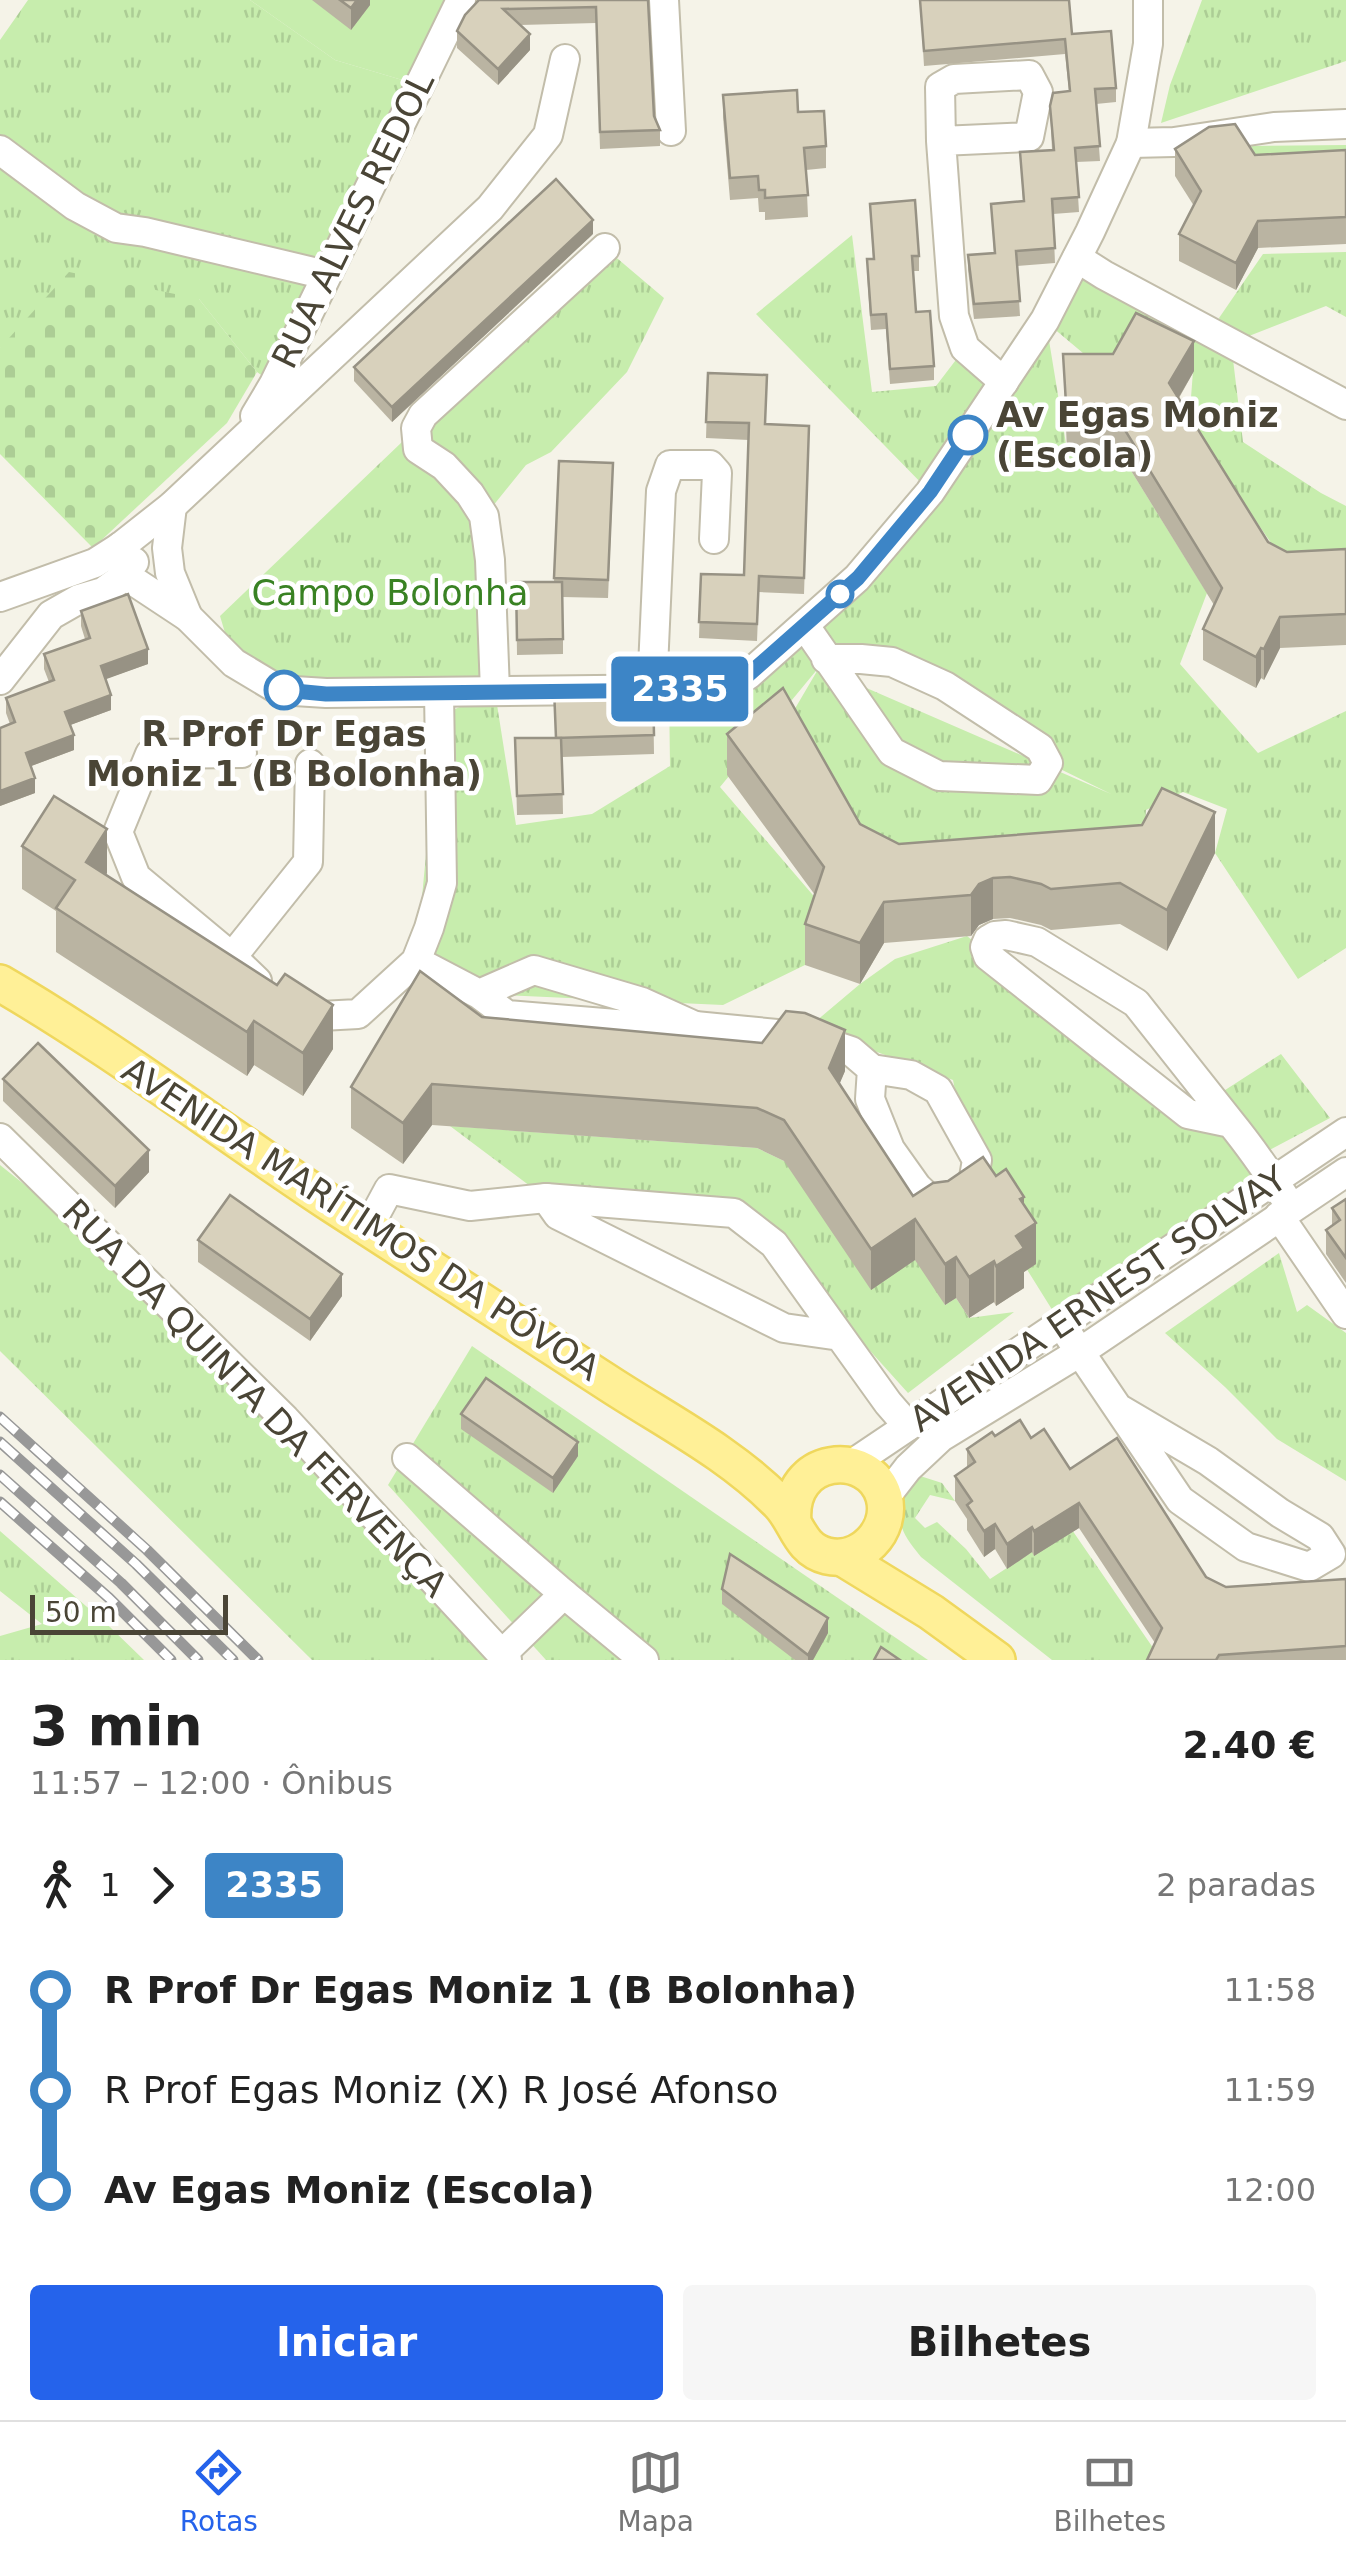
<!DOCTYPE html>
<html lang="pt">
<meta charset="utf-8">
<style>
:root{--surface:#fff;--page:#f6f6f6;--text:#222;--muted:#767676;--line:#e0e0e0;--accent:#2563eb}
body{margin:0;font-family:"DejaVu Sans",sans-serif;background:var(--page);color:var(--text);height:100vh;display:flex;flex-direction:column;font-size:38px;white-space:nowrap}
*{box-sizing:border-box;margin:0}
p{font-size:32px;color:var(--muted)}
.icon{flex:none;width:55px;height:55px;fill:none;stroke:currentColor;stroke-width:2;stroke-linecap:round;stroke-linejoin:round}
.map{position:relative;height:1660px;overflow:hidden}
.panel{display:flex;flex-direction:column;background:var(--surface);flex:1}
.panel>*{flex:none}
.badge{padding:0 20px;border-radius:8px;font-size:35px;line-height:65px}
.scale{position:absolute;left:30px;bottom:25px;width:198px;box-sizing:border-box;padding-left:10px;border:5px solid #4a4536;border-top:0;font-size:28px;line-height:35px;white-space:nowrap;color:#4a4536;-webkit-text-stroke:8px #fff;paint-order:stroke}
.map>.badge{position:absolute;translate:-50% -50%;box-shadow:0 0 0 5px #fff}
.legs{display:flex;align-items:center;gap:15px;height:110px;padding:0 30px;font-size:32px}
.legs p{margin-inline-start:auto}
.head{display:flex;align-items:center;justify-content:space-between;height:170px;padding:0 30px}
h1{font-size:55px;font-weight:700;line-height:75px}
.button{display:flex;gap:20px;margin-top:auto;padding:20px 30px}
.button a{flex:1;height:115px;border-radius:10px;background:var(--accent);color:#fff;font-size:40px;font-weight:700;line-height:115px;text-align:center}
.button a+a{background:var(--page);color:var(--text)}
ul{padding:0 30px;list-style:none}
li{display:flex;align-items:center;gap:35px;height:100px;font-size:38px}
li i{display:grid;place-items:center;width:15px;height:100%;margin:0 12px;background:currentColor}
li i::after{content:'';width:25px;height:25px;margin:-12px;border:8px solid;border-radius:50%;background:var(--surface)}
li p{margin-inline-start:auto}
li:first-child i{background:linear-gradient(#0000 50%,currentColor 0)}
li:last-child i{background:linear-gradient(currentColor 50%,#0000 0)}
.menu{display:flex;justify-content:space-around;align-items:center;height:140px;border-top:2px solid var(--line);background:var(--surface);font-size:28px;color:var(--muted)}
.menu a{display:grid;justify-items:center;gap:5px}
.menu .on{color:var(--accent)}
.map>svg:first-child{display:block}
.grass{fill:url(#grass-tufts);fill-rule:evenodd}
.cemetery{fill:url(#cemetery-stones)}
.pitch{fill:#c7edad}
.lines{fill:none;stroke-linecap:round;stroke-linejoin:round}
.minor-casing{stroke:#c2bdaa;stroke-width:32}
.major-casing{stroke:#efd75d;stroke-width:40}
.minor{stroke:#fff;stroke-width:28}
.major{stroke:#fff097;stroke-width:35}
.rail-casing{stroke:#989898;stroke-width:11}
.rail{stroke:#fff;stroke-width:8;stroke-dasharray:22;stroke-linecap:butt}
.wall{fill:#bab4a2}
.shaded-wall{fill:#979284}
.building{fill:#d8d1bc;stroke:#979284;stroke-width:2.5}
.line-1-casing{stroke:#fff;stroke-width:22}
.line-1{stroke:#3d85c6;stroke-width:15}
.stop-1-dot{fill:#fff;stroke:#3d85c6;stroke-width:5}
.labels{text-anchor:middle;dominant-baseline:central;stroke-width:9;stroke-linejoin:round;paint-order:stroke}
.street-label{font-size:35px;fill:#4a4536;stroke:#fff}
.stop-label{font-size:35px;font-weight:bold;fill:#4a4536;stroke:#fff;text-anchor:start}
.park-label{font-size:35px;fill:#398223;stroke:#fff}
</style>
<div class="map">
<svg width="1346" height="1660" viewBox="0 0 1346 1660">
<defs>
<pattern id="grass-tufts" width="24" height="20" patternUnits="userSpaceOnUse" patternTransform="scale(2.5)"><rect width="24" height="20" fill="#c7edad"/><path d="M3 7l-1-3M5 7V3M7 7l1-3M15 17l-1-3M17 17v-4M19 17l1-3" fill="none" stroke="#accd95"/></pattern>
<pattern id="cemetery-stones" width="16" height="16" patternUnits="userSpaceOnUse" patternTransform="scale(2.5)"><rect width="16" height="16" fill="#c7edad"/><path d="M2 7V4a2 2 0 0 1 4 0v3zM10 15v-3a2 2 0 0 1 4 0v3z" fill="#accd95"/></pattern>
</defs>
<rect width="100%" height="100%" fill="#f5f3e8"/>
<g class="grass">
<polygon points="28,0 250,0 335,60 419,85 274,384 257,372 199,299 0,348 0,40"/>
<polygon points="1202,0 1346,0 1346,61 1161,123 1170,85"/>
<polygon points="1346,145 1346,170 1265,174 1251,146"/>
<path d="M852 235 872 392 936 386 965 348 1003 381 1077 258 1230 340 1219 318 1263 254 1346 252V317L1326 306 1231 343 1243 442 1321 493 1346 506V563L1276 550 1189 424 1193 371 1096 364 1046 322 1067 450 1117 448 1207 593 1180 664 1258 753 1346 711V948L1298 979 1215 853 1227 809 1183 792 1146 810 1142 865 899 885 783 729 820 666 720 787 824 908 805 965 723 1005 479 994 416 961 439 716 492 693H326L234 663 220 616 605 248 664 298 627 372 551 452 526 465 484 517 495 692 516 825 592 814 670 766 669 689 748 675 930 492 756 314ZM892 663 1048 763 1111 794 825 670Z"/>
<polygon points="967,936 1188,1114 1281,1054 1330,1118 1258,1156 1274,1182 1061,1324 973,1183 953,1080 809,1027 860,984 895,959"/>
<polygon points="450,1126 757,1148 784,1161 919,1257 945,1305 956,1298 969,1318 1014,1312 908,1393 774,1244 734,1213 546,1198"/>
<polygon points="0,1165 134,1272 507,1660 312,1660 0,1351"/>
<polygon points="1279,1253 1297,1312 1307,1305 1346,1333 1346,1481 1277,1439 1225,1387 1165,1333"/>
<polygon points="472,1346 928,1660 546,1660 388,1485"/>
<path d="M917 1475 942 1483 955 1501 930 1495 915 1518 925 1528 937 1522 966 1549 990 1579 1070 1527 1160 1658 1159 1660H1052L921 1557C900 1531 898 1525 899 1491Z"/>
<polygon points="0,1531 110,1627 144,1660 0,1660 0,1636 42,1624 0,1591"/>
</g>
<polygon class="cemetery" points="69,272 199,299 257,372 227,423 93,548 0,454 0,348"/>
<polygon class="pitch" points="250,0 460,0 419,85 335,60"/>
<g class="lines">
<g class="minor-casing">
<g id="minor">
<polyline points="664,0 671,131"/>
<polyline points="941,141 1029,137 1038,92 1029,75 954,79 940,87 941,141 954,316 965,348 1004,382"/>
<polyline points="1131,143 1174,142 1274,127 1346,124"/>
<polyline points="0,150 75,206 116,228 145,232 326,275"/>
<polyline points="1077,258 1104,275 1346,405"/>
<polyline points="255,416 274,384 461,0"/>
<polyline points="172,506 167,548 170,573 188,617"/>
<polyline points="120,547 123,574 188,617 234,663 279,690 326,693 684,689 748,675 857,578 930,492 1045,320 1090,232 1131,143 1148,44 1148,0"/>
<polyline points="0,597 95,563 120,547 172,506 490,208 548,135 565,59"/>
<polyline points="805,626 892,752 939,776 1038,780 1048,763 1040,748 945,686 892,662 861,659 826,659"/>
<polyline points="0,680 51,615 79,599 103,592 118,581 134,562"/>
<polyline points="652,690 661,491 670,465 710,465 717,473 714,539"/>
<polyline points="495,691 490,560 484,516 470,494 444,466 418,449 416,428 423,415 605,248"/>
<polyline points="242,753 150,754 118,832 136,877 232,957 257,981"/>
<polyline points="232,957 308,862 310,764"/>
<polyline points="416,961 479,994 507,1015 640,1026 695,1026 642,1002 534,970 479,994"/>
<polyline points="299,1004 321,1016 358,1014 416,961 429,928 442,883 439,692"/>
<polyline points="695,1026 809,1037 851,1051 872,1069 870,1099 890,1149 917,1187 938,1207 973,1183 977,1160 938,1090 911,1075 872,1069"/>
<path d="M1231 1123 1188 1114 988 956 985 947 988 940 995 936 1006 935 1037 942 1136 1003 1231 1123C1253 1150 1272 1178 1291 1207"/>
<polyline points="0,1138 285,1419 507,1660"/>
<polyline points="1279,1216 1346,1314"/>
<polyline points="368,1228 389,1189 470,1206 546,1198"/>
<polyline points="1061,1324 1180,1500 1246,1547 1309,1567 1331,1554 1320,1537 1280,1513 1208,1461 1118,1408"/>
<polyline points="840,1336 784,1328 558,1215 546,1198 734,1213 774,1244 888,1403 908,1426"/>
<polyline points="407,1458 564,1594 644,1660"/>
<polyline points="849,1466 1346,1132"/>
<polyline points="884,1499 908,1468 941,1437 1080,1352 1346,1172"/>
<polyline points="502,1654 564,1594"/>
</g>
</g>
<g class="major-casing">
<g id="major">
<path d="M0 983C115 1050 222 1132 333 1205 423 1264 514 1322 605 1381 643 1406 683 1428 720 1454 740 1468 761 1485 778 1502 797 1520 798 1549 827 1556 860 1564 893 1531 884 1497 870 1448 787 1454 793 1522"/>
<polyline points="843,1558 931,1612 997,1660"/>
</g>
</g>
<use href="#minor" class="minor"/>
<use href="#major" class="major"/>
<g class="rail-casing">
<g id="rail">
<polyline points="0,1417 147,1550 258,1660"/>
<polyline points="0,1442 136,1564 233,1660"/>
<polyline points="0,1475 121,1583 198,1660"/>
<polyline points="0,1502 109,1598 171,1660"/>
</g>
</g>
<use href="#rail" class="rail"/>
</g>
<g class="wall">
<polygon points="312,0 370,0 370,5 351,30"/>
<polygon points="478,0 648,0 654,116 660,130 660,146 600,149 596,23 520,25 530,50 498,85 457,48 457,31"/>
<polygon points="920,0 1072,34 1116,88 1116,102 1096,104 1100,161 1076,162 1079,212 1053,214 1055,263 1017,266 1020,316 974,319 968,270 968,255 994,253 991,204 1023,201 1020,152 1052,150 1050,106 1069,91 1065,54 924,66"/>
<polygon points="723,95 798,112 826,146 826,168 806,170 808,217 765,220 765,212 759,212 758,198 730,200 723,117"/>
<polygon points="1175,149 1255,155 1346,150 1346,244 1258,248 1236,290 1179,261 1179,234 1194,206 1175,176"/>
<polygon points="870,204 919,256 919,271 913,271 916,312 934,366 934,380 890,384 886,329 871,330 867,274 867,259 873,259"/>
<polygon points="593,234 392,422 354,381 354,367"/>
<polygon points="1063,354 1113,354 1194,371 1179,398 1268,542 1287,552 1346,549 1346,645 1280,648 1264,680 1261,678 1256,688 1203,660 1203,629 1214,605 1117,448 1067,451"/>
<polygon points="708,373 766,424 809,442 804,594 759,592 757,641 699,638 701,574 744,575 749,440 706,438"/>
<polygon points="559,461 613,481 608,598 563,597 563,654 517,655 516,582 554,582"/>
<polygon points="81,611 148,664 105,679 111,710 70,725 74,750 31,766 35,793 0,806 0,728 10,724 6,713 6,698 49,682 44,669 44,654 85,639 81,626"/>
<polygon points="653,688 654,754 562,757 563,814 517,815 515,738 555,738"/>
<polygon points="727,734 860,824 899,844 1215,853 1167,951 1120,924 1051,930 1041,925 1010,918 993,919 979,925 971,936 884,943 860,984 805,965 805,924 815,895 727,775"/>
<polygon points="22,846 107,873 106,874 333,1049 303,1096 254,1065 247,1076 56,952 56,911 22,889"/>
<polygon points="482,1017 845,1071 839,1084 913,1196 996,1176 1024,1204 1036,1264 1024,1272 1024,1288 996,1306 994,1302 969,1318 956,1298 945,1305 915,1260 871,1290 784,1161 757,1148 432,1125 403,1164 351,1128 351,1087"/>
<polygon points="3,1079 149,1172 115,1208 3,1101"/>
<polygon points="1346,1199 1346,1283 1326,1254 1326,1230 1332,1226 1332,1208"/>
<polygon points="198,1240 342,1296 310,1341 198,1262"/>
<polygon points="461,1414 578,1456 553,1493 461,1429"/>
<polygon points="995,1436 1031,1438 1206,1577 1226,1587 1346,1579 1346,1660 1147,1660 1155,1643 1079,1528 1034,1556 1032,1552 1007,1569 995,1549 984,1557 967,1530 967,1519 955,1501 955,1476 967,1468 967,1449"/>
<polygon points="722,1589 828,1633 813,1660 795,1660 722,1604"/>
</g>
<g class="shaded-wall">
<polygon points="357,0 370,0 370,5 351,30 351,8"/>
<polygon points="530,34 530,50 498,85 498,69"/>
<polygon points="593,220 593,234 392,422 392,407"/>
<polygon points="1258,221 1258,248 1236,290 1236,263"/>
<polygon points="1194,341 1194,371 1169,414 1169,383"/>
<polygon points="1280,617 1280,648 1264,680 1264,649"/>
<polygon points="1261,648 1261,678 1256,688 1256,657"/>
<polygon points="148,649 148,664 101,681 101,666"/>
<polygon points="111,695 111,710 65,727 65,712"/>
<polygon points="74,735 74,750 26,768 26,753"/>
<polygon points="35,778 35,793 0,806 0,791"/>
<polygon points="1215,812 1215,853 1167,951 1167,910"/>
<polygon points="107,829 107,873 86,905 86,862"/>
<polygon points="993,878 993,919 979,925 971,936 971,895 979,884"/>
<polygon points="884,902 884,943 860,984 860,943"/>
<polygon points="333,1005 333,1049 303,1096 303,1053"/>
<polygon points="254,1021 254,1065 247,1076 247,1032"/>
<polygon points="845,1030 845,1071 829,1109 829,1068"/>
<polygon points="432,1084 432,1125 403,1164 403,1123"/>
<polygon points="149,1150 149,1172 115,1208 115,1186"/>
<polygon points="1024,1197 1024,1231 1036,1223 1036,1264 1024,1272 1024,1288 996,1306 996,1266 1016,1236 1020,1199"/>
<polygon points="915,1219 915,1260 871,1290 871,1249"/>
<polygon points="956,1257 956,1298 945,1305 945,1264"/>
<polygon points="994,1261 994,1302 969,1318 969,1277"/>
<polygon points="342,1274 342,1296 310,1341 310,1319"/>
<polygon points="578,1442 578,1456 553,1493 553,1478"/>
<polygon points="1079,1503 1079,1528 1034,1556 1034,1531"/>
<polygon points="995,1524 995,1549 984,1557 984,1531"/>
<polygon points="1032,1527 1032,1552 1007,1569 1007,1544"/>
<polygon points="828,1618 828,1633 813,1660 808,1660 808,1655"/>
</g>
<g class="building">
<polygon points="340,0 357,0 351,8"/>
<polygon points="479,0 648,0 654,116 660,130 600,132 596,7 503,9 530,34 498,69 457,31 465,15"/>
<polygon points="920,0 1069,0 1072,34 1111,31 1116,88 1095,89 1100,146 1075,148 1079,197 1052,199 1055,248 1016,251 1020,301 974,304 968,255 995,253 991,204 1024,201 1020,152 1054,150 1050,106 1053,93 1070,91 1065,39 924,51"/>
<polygon points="797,90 798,112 824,111 826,146 804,148 808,195 765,198 765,190 759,190 758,176 730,178 723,95"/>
<polygon points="1235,124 1255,155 1346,150 1346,217 1258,221 1236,263 1179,234 1201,191 1175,149 1209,127"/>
<polygon points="556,179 593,220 392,407 354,367"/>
<polygon points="915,200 919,256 912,256 916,312 930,311 934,366 890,369 886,314 871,315 867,259 874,259 870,204"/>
<polygon points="1136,313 1194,341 1169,383 1268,542 1287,552 1346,549 1346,614 1280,617 1264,649 1261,648 1256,657 1203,629 1222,588 1117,417 1067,420 1063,354 1113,354"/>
<polygon points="708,373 767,375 765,424 809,426 804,578 759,576 757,624 699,622 701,574 744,575 749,423 706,422"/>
<polygon points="559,461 613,463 608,580 554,578"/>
<polygon points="516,582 562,582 563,639 517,640"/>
<polygon points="128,594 148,649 101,666 111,695 65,712 74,735 26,753 35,778 0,791 0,728 15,722 6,698 54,680 44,654 90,638 81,611"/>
<polygon points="554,688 653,688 654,735 556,738"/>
<polygon points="783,688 860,824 899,844 1142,825 1162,788 1215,812 1167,910 1120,883 1051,889 1041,884 1010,877 993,878 979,884 971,895 884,902 860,943 805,924 824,867 727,734"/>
<polygon points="515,738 561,738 563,794 517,796"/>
<polygon points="54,796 107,829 86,862 277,985 285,974 333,1005 303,1053 254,1021 247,1032 56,908 75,880 22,846"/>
<polygon points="420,971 482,1017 762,1043 786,1011 805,1013 845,1030 829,1068 913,1196 933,1183 948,1181 983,1157 996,1176 1006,1169 1024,1197 1020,1199 1036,1223 1016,1236 1024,1248 996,1266 994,1261 969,1277 956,1257 945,1264 915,1219 871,1249 784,1120 757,1108 432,1084 403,1123 351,1087"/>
<polygon points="38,1043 149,1150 115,1186 3,1079"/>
<polygon points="230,1195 342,1274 310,1319 198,1240"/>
<polygon points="1346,1199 1346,1258 1326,1230 1340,1220 1332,1208"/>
<polygon points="486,1378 578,1442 553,1478 461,1414"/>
<polygon points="1020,1420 1031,1438 1044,1429 1070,1469 1117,1438 1206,1577 1226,1587 1346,1579 1346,1646 1219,1655 1216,1660 1147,1660 1162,1628 1079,1503 1034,1531 1032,1527 1007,1544 995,1524 984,1531 967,1505 972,1501 955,1476 975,1462 967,1449 992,1432 995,1436"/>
<polygon points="730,1554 828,1618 808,1655 722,1589"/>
<polygon points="881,1647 900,1660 874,1660"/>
</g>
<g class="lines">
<g class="line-1-casing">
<polyline id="line-1" points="284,690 326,694 684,690 748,675 858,578 930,492 968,435"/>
</g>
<use href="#line-1" class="line-1"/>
</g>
<g class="stop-1-dot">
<circle cx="968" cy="435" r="18"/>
<circle cx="840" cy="594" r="12"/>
<circle cx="284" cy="690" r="18"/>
</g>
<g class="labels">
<g class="street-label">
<text transform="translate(353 220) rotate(-64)">RUA ALVES REDOL</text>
<text transform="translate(361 1219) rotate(33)">AVENIDA MARÍTIMOS DA PÓVOA</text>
<text transform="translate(1098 1299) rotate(-34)">AVENIDA ERNEST SOLVAY</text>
<text transform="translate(255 1398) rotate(46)">RUA DA QUINTA DA FERVENÇA</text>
</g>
<g class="stop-label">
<text x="996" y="415">Av Egas Moniz<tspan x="996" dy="40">(Escola)</tspan></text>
<text x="284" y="734" text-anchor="middle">R Prof Dr Egas<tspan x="284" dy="40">Moniz 1 (B Bolonha)</tspan></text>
</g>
<g class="park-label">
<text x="390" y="593">Campo Bolonha</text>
</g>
</g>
</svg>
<div class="scale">50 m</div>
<b class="badge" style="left:680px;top:689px;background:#3d85c6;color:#fff">2335</b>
</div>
<section class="panel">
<div class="head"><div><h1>3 min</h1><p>11:57 – 12:00 · Ônibus</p></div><b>2.40 €</b></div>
<div class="legs"><svg class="icon" aria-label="walk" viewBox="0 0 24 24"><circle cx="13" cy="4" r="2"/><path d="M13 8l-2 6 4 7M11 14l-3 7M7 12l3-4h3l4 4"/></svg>1<svg class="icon" aria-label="forward" viewBox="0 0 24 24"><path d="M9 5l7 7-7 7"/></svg><b class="badge" style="background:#3d85c6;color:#fff">2335</b><p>2 paradas</p></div>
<ul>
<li><i style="color:#3d85c6"></i><b>R Prof Dr Egas Moniz 1 (B Bolonha)</b><p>11:58</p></li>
<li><i style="color:#3d85c6"></i><span>R Prof Egas Moniz (X) R José Afonso</span><p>11:59</p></li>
<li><i style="color:#3d85c6"></i><b>Av Egas Moniz (Escola)</b><p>12:00</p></li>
</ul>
<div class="button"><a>Iniciar</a><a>Bilhetes</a></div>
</section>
<nav class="menu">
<a class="on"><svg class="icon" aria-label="directions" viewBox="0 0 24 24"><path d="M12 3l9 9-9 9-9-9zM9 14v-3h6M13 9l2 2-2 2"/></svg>Rotas</a>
<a><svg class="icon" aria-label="map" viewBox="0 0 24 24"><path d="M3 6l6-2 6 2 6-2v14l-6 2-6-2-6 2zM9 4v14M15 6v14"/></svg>Mapa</a>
<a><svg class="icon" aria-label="tickets" viewBox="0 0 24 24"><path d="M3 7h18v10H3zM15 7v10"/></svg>Bilhetes</a>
</nav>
